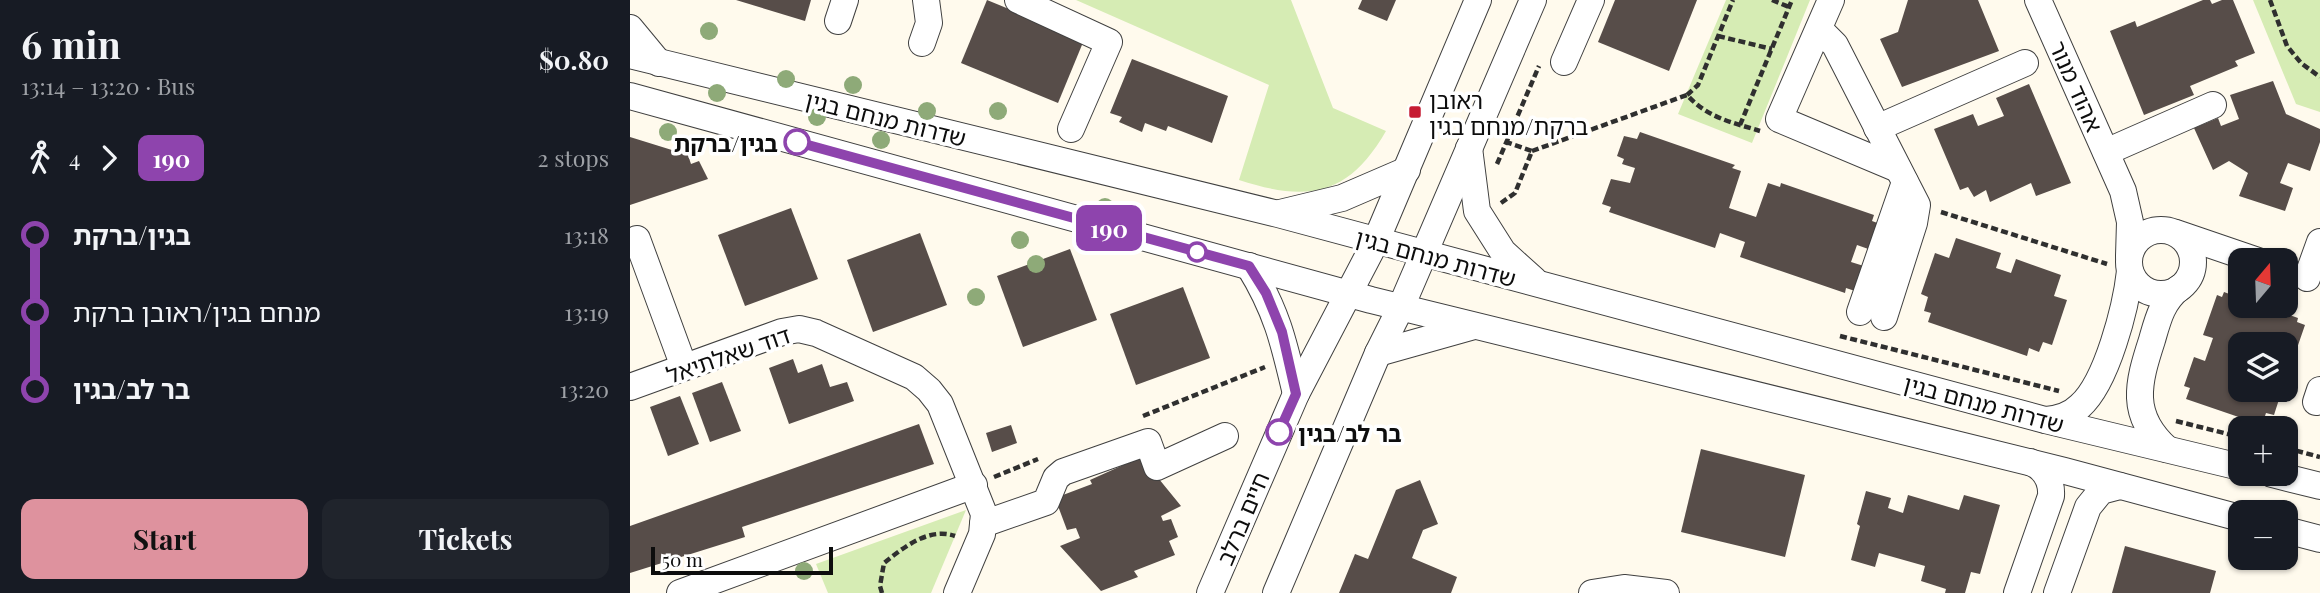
<!DOCTYPE html>
<meta charset="utf-8">
<style>
:root{--surface:#171b24;--page:#20242c;--text:#f1f3f6;--muted:#9ea1a6;--accent:#de929e}
body{margin:0;font-family:"Playfair Display","Noto Sans Hebrew",serif;background:var(--page);color:var(--text);height:100vh;display:flex;flex-direction:column;font-size:26px;white-space:nowrap}
*{box-sizing:border-box;margin:0}
p{font-size:23px;color:var(--muted)}
.icon{flex:none;width:38px;height:38px;fill:none;stroke:currentColor;stroke-width:2;stroke-linecap:round;stroke-linejoin:round}
.map{position:relative;flex:1;overflow:hidden}
.panel{display:flex;flex-direction:column;background:var(--surface);width:630px}
.panel>*{flex:none}
.badge{padding:0 14px;border-radius:10px;font-size:24px;line-height:46px}
.needle{width:46px;rotate:19deg}
.fabs{position:absolute;left:1598px;top:248px;display:grid;gap:14px}
.fabs a{display:grid;place-items:center;width:70px;height:70px;border-radius:14px;background:var(--surface);box-shadow:0 2px 5px #0004;font-size:35px}
.scale{position:absolute;left:21px;bottom:18px;width:182px;box-sizing:border-box;padding-left:7px;border:4px solid #0d0d0d;border-top:0;font-size:19px;line-height:24px;white-space:nowrap;color:#0d0d0d;-webkit-text-stroke:5px #fff;paint-order:stroke}
.map>.badge{position:absolute;translate:-50% -50%;box-shadow:0 0 0 4px #fff}
.legs{display:flex;align-items:center;gap:10px;height:77px;padding:0 21px;font-size:23px}
.legs p{margin-inline-start:auto}
.head{display:flex;align-items:center;justify-content:space-between;height:119px;padding:0 21px}
h1{font-size:38px;font-weight:700;line-height:52px}
.primary-button{display:flex;gap:14px;margin-top:auto;padding:14px 21px}
.primary-button a{flex:1;height:80px;border-radius:14px;background:var(--accent);color:#111;font-size:28px;font-weight:700;line-height:80px;text-align:center}
.primary-button a+a{background:var(--page);color:var(--text)}
ul{padding:0 21px;list-style:none}
li{display:flex;align-items:center;gap:24px;height:77px;font-size:26px}
li i{display:grid;place-items:center;width:10px;height:100%;margin:0 9px;background:currentColor}
li i::after{content:'';width:18px;height:18px;margin:-9px;border:5px solid;border-radius:50%;background:var(--surface)}
li p{margin-inline-start:auto}
li:first-child i{background:linear-gradient(#0000 50%,currentColor 0)}
li:last-child i{background:linear-gradient(currentColor 50%,#0000 0)}
main{display:flex;flex:1;min-height:0}
.map>svg:first-child{display:block}
.green{fill:#d6ecb4}
.building{fill:#574d49}
.lines{fill:none;stroke-linecap:round;stroke-linejoin:round}
.minor-casing{stroke:#404040;stroke-width:28}
.path{stroke:#2f2f2f;stroke-width:4.5;stroke-dasharray:7 3.5;stroke-linecap:butt}
.minor{stroke:#fff;stroke-width:26}
.tree{fill:#8eaa78}
.line-1-casing{stroke:#fff;stroke-width:16}
.line-1{stroke:#8e44ad;stroke-width:10}
.poi-dot{fill:#c61c33;stroke:#fff;stroke-width:2.5}
.stop-1-dot{fill:#fff;stroke:#8e44ad;stroke-width:3.5}
.labels{text-anchor:middle;dominant-baseline:central;stroke-width:7;stroke-linejoin:round;paint-order:stroke}
.street-label{font-size:23px;fill:#0d0d0d;stroke:#fff}
.poi-label{font-size:23px;fill:#0d0d0d;stroke:#fff;text-anchor:start}
.stop-label{font-size:23px;font-weight:bold;fill:#0d0d0d;stroke:#fff;text-anchor:end}
</style>
<main>
<section class="panel">
<div class="head"><div><h1>6 min</h1><p>13:14 – 13:20 · Bus</p></div><b>$0.80</b></div>
<div class="legs"><svg class="icon" aria-label="walk" viewBox="0 0 24 24"><circle cx="13" cy="4" r="2"/><path d="M13 8l-2 6 4 7M11 14l-3 7M7 12l3-4h3l4 4"/></svg>4<svg class="icon" aria-label="forward" viewBox="0 0 24 24"><path d="M9 5l7 7-7 7"/></svg><b class="badge" style="background:#8e44ad;color:#fff">190</b><p>2 stops</p></div>
<ul>
<li><i style="color:#8e44ad"></i><b>בגין/ברקת</b><p>13:18</p></li>
<li><i style="color:#8e44ad"></i><span>מנחם בגין/ראובן ברקת</span><p>13:19</p></li>
<li><i style="color:#8e44ad"></i><b>בר לב/בגין</b><p>13:20</p></li>
</ul>
<div class="primary-button"><a>Start</a><a>Tickets</a></div>
</section>
<div class="map">
<svg width="1690" height="593" viewBox="0 0 1690 593">
<rect width="100%" height="100%" fill="#fffaed"/>
<g class="green">
<path d="M446 0H661L703 108 756 131C718 197 677 202 609 180L639 85Z"/>
<polygon points="1096,0 1180,0 1122,143 1048,114"/>
<polygon points="1623,0 1690,0 1690,112 1666,104"/>
<polygon points="336,510 301,593 198,593 186,564"/>
</g>
<g class="building">
<polygon points="106,0 181,0 175,21"/>
<polygon points="357,0 454,40 428,103 331,63"/>
<polygon points="732,0 766,0 757,21 728,9"/>
<polygon points="985,0 1067,0 1039,71 968,42"/>
<polygon points="1278,0 1348,0 1369,51 1272,87 1250,39 1268,32"/>
<polygon points="1573,0 1580,0 1582,4 1592,0 1603,0 1625,53 1605,61 1608,66 1560,86 1564,95 1514,115 1480,31 1505,21 1507,27"/>
<polygon points="502,59 598,96 582,143 538,126 536,131 515,123 512,132 489,122 492,117 480,113"/>
<polygon points="1643,81 1656,114 1690,129 1690,142 1680,171 1658,163 1650,183 1663,188 1655,211 1609,196 1618,173 1599,161 1583,170 1564,128 1588,118 1591,126 1609,119 1600,95"/>
<polygon points="1399,84 1441,183 1406,196 1401,183 1360,202 1356,190 1344,197 1338,187 1330,190 1304,129 1343,114 1348,126 1374,116 1366,98"/>
<polygon points="1010,132 1105,165 1102,168 1111,171 1099,208 1126,217 1138,183 1150,187 1151,183 1244,215 1242,221 1253,225 1244,251 1227,245 1221,262 1237,267 1228,292 1216,288 1215,293 1110,257 1115,242 1090,233 1085,248 979,212 981,207 972,204 981,179 1000,183 1005,168 992,164 994,159 987,156 994,136 1007,139"/>
<polygon points="0,137 58,155 61,164 69,161 78,179 0,205"/>
<polygon points="161,208 188,279 115,306 88,235"/>
<polygon points="290,233 317,305 243,332 217,260"/>
<polygon points="1326,238 1371,253 1366,268 1381,273 1386,259 1431,275 1424,296 1437,300 1422,345 1413,342 1409,352 1399,348 1397,356 1298,322 1301,313 1294,311 1298,297 1291,294 1305,253 1319,258"/>
<polygon points="440,249 467,320 393,347 367,276"/>
<polygon points="553,287 580,358 506,385 480,314"/>
<polygon points="1594,292 1610,298 1610,306 1635,306 1668,318 1667,322 1675,325 1656,380 1656,345 1610,345 1610,390 1652,390 1644,415 1636,413 1632,425 1556,399 1560,388 1554,386 1564,357 1575,361 1583,338 1573,335 1587,295 1592,297"/>
<polygon points="163,359 168,373 192,364 200,387 217,382 224,401 159,424 139,368"/>
<polygon points="92,382 111,431 80,442 62,393"/>
<polygon points="50,396 69,444 38,456 20,407"/>
<polygon points="289,424 304,464 112,527 115,537 0,573 0,526"/>
<polygon points="381,425 387,443 362,452 356,433"/>
<polygon points="1071,449 1175,475 1155,557 1051,532"/>
<polygon points="511,457 551,506 531,516 533,521 541,519 548,537 539,541 545,555 504,571 508,577 471,591 430,546 450,538 446,528 437,530 425,498 462,484 460,480"/>
<polygon points="790,480 808,524 793,530 782,558 827,577 821,593 709,593 725,554 738,559 766,490"/>
<polygon points="1236,491 1261,498 1258,508 1273,513 1278,495 1329,510 1334,495 1370,505 1350,574 1341,572 1335,593 1315,593 1316,589 1291,581 1295,566 1249,553 1245,567 1221,560 1230,526 1227,524"/>
<polygon points="1495,546 1586,571 1580,593 1482,593"/>
</g>
<g class="lines">
<g class="minor-casing">
<g id="minor">
<polyline points="388,0 479,42 441,129"/>
<polyline points="1201,0 1149,119 1268,169"/>
<polyline points="1408,0 1493,191 1500,222 1499,256"/>
<polyline points="208,21 215,0"/>
<polyline points="0,28 29,63"/>
<polyline points="1189,29 1205,45 1287,205 1284,223 1254,317"/>
<polyline points="292,43 299,23 296,0"/>
<polyline points="0,55 648,214 1415,420 1610,467"/>
<polyline points="934,62 961,0"/>
<polyline points="0,96 741,300 1435,471 1610,518"/>
<polyline points="1247,128 1395,63"/>
<polyline points="839,148 847,211 873,252 904,280"/>
<polyline points="1476,152 1583,105"/>
<polyline points="650,213 712,198 777,170"/>
<circle cx="1531" cy="262" r="32"/>
<polyline points="1546,233 1628,261"/>
<polyline points="7,239 54,367"/>
<path d="M619 266C647 311 654 343 666 394"/>
<polyline points="1677,278 1690,242"/>
<polyline points="1230,312 1275,182"/>
<polyline points="748,353 844,326"/>
<polyline points="0,387 152,332 169,329 186,333 284,377 299,390 310,404 354,514 352,534 327,593"/>
<polyline points="1686,402 1690,390"/>
<path d="M1416 420C1429 419 1441 415 1450 406 1477 382 1496 307 1500 271"/>
<path d="M1537 449C1499 415 1508 383 1522 340 1528 319 1532 302 1549 288"/>
<polyline points="1642,474 1690,486"/>
<polyline points="353,524 416,502 426,478 433,472 518,442 527,467 595,436"/>
<polyline points="1656,530 1690,539"/>
<polyline points="50,593 344,485"/>
<polyline points="580,593 666,394 746,241 848,0"/>
<polyline points="646,593 748,353 771,307 903,0"/>
<polyline points="962,593 994,588 1036,593"/>
<path d="M1387 593 1421 496C1422 481 1415 468 1400 462"/>
<polyline points="1427,593 1458,507 1471,491 1490,486"/>
</g>
</g>
<g class="path">
<polyline points="1142,0 1159,7"/>
<polyline points="1640,0 1657,46 1671,63 1690,77"/>
<polyline points="1088,36 1142,49"/>
<polyline points="1057,95 1068,85 1103,0"/>
<polyline points="1110,125 1162,0"/>
<path d="M902 151 1057 95C1078 118 1101 122 1130 131"/>
<polyline points="867,164 909,66"/>
<polyline points="871,203 885,193 902,151 876,142"/>
<polyline points="1311,212 1477,264"/>
<polyline points="1210,336 1429,391"/>
<polyline points="513,416 635,367"/>
<polyline points="1546,421 1610,437"/>
<polyline points="1656,448 1690,457"/>
<polyline points="364,477 408,459"/>
<path d="M252 593 250 586 254 563C274 547 299 527 325 536"/>
</g>
<use href="#minor" class="minor"/>
</g>
<g class="tree">
<circle cx="79" cy="31" r="9"/>
<circle cx="156" cy="79" r="9"/>
<circle cx="223" cy="85" r="9"/>
<circle cx="87" cy="93" r="9"/>
<circle cx="297" cy="111" r="9"/>
<circle cx="368" cy="111" r="9"/>
<circle cx="187" cy="117" r="9"/>
<circle cx="38" cy="132" r="9"/>
<circle cx="251" cy="140" r="9"/>
<circle cx="475" cy="207" r="9"/>
<circle cx="390" cy="240" r="9"/>
<circle cx="406" cy="264" r="9"/>
<circle cx="346" cy="297" r="9"/>
<circle cx="174" cy="571" r="9"/>
</g>
<g class="lines">
<g class="line-1-casing">
<polyline id="line-1" points="167,142 619,266 636,293 652,332 666,394 649,432"/>
</g>
<use href="#line-1" class="line-1"/>
</g>
<rect class="poi-dot" x="778" y="105" width="14" height="14" rx="3.5"/>
<g class="stop-1-dot">
<circle cx="167" cy="142" r="12"/>
<circle cx="567" cy="252" r="9"/>
<circle cx="649" cy="432" r="12"/>
</g>
<g class="labels">
<g class="street-label">
<text transform="translate(1447 86) rotate(66)">אהוד מנור</text>
<text transform="translate(256 118) rotate(14)">שדרות מנחם בגין</text>
<text transform="translate(806 257) rotate(15)">שדרות מנחם בגין</text>
<text transform="translate(98 354) rotate(-19)">דוד שאלתיאל</text>
<text transform="translate(1354 403) rotate(15)">שדרות מנחם בגין</text>
<text transform="translate(612 518) rotate(-67)">חיים ברלב</text>
</g>
<g class="poi-label">
<text x="799" y="99">ראובן<tspan x="799" dy="26">ברקת/מנחם בגין</tspan></text>
</g>
<g class="stop-label">
<text x="148" y="142">בגין/ברקת</text>
<text x="668" y="432" text-anchor="start">בר לב/בגין</text>
</g>
</g>
</svg>
<div class="fabs">
<a><svg class="needle" viewBox="-14 -14 28 28"><path d="M0-13l5 13h-10z" fill="#e53935"/><path d="M0 13l5-13h-10z" fill="#9ea1a6"/></svg></a>
<a><svg class="icon" aria-label="layers" viewBox="0 0 24 24"><path d="M12 4l9 5-9 5-9-5zM3 14l9 5 9-5"/></svg></a>
<a>+</a>
<a>−</a>
</div>
<div class="scale">50 m</div>
<b class="badge" style="left:479px;top:228px;background:#8e44ad;color:#fff">190</b>
</div>
</main>
